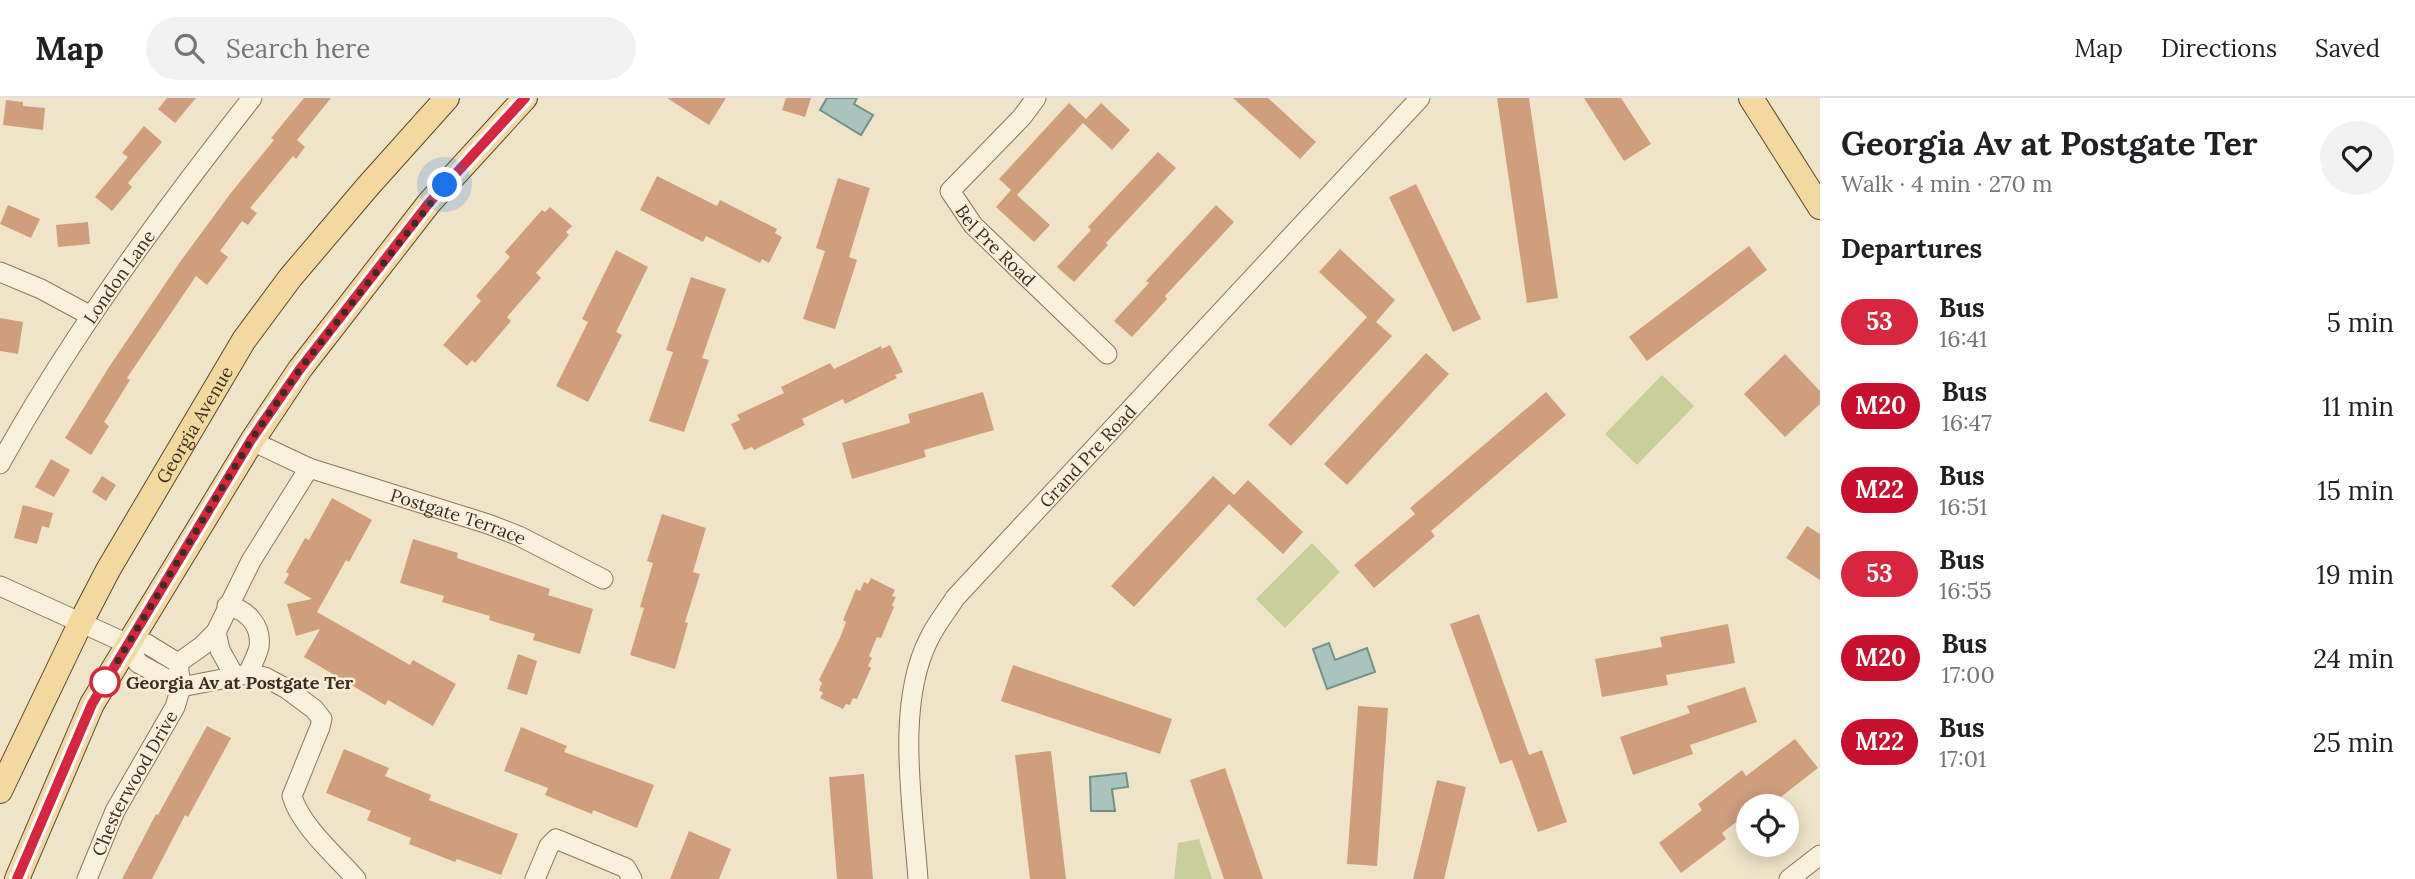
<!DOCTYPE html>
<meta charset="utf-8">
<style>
:root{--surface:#fff;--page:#f2f2f2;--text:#202124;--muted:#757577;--line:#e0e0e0}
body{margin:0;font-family:Lora,serif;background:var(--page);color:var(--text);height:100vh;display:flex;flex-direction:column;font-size:26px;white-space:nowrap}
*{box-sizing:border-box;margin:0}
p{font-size:23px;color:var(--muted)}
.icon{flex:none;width:38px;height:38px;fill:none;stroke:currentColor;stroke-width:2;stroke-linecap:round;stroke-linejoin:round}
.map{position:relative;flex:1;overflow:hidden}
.drawer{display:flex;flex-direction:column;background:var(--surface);width:595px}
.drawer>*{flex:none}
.badge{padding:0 14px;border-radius:23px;font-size:24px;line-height:46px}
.tools{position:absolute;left:1736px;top:696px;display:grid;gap:14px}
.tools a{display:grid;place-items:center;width:63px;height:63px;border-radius:50%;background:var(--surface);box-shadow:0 4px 18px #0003;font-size:35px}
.you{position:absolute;width:35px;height:35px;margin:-18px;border:5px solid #fff;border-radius:50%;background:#1a73e8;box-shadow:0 0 0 10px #1a73e833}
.map>.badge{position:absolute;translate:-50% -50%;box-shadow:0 0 0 4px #fff}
h2{padding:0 21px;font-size:26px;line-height:63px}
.round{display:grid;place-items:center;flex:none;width:74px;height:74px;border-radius:37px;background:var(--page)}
.summary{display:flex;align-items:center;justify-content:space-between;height:119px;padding:0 21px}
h1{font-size:33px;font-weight:700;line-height:52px}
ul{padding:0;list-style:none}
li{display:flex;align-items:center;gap:21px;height:84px;padding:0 21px}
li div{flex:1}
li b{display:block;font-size:26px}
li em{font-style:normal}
li .badge{min-width:77px;font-weight:700;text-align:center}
header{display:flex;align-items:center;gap:42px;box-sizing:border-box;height:98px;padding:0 35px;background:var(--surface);border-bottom:2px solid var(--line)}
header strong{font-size:33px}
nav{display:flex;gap:38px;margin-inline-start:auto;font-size:24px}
.search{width:490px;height:63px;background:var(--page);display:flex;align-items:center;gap:18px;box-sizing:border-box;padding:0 24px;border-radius:38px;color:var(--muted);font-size:26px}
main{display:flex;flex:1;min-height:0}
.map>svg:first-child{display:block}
.green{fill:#c9cf9b}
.water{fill:#a9c4bc;stroke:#6f938a;stroke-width:2}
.building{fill:#cf9f7d}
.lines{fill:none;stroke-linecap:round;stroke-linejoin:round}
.minor-casing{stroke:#8d765c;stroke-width:21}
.major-casing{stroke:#5b4430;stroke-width:26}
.minor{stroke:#faf1dc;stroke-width:19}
.major{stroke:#f3d9a0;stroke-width:24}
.line-casing{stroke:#fff;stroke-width:16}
.line{stroke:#d7263d;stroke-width:10}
.walk{stroke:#3d2e20;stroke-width:7;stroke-dasharray:0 12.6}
.stop-dot{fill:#fff;stroke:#d7263d;stroke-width:3.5}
.labels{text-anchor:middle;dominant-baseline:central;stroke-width:5;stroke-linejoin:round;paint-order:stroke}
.street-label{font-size:18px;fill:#3d2e20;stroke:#f7eed8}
.stop-label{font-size:18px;font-weight:bold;fill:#3d2e20;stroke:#f7eed8;text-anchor:start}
</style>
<header>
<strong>Map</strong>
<div class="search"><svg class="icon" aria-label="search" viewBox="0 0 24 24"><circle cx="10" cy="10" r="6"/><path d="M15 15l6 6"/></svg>Search here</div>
<nav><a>Map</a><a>Directions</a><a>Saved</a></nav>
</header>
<main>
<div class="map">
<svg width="1820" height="781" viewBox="0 0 1820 781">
<rect width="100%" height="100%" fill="#f0e4c8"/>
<g class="green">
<polygon points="1662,277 1694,308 1637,367 1605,336"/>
<polygon points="1312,445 1340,474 1285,530 1256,501"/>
<polygon points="1199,741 1212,781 1174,781 1178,745"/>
</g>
<g class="water">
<polygon points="827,0 857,0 854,6 873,17 861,37 820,12"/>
<polygon points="1329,545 1335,562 1367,550 1375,574 1327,591 1313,551"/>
<polygon points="1126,675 1128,689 1112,691 1115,713 1091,713 1090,679"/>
</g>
<g class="building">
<polygon points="167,0 196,0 175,25 158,11"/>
<polygon points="304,0 331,0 297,42 305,49 296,61 293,58 250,110 257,115 248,127 242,123 220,153 228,159 207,187 196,178 127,280 130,282 104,324 109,328 91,357 65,340 109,269 180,164 230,96 274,42 271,40"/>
<polygon points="667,0 726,0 709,27"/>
<polygon points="786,0 811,0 805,19 782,12"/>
<polygon points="1233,0 1268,0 1316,44 1300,61"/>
<polygon points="1497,0 1529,0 1558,200 1527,205"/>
<polygon points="1584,0 1621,0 1651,46 1624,63"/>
<polygon points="6,2 23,4 23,8 45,10 43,32 3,27"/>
<polygon points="1069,5 1086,21 1101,5 1130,32 1112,52 1083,25 1017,97 1050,127 1034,144 996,109 1011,92 999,81"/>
<polygon points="144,28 162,44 128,85 132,89 112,113 95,99 128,59 122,55"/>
<polygon points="1158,54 1176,70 1106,145 1108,147 1074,184 1057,169 1091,132 1088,129"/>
<polygon points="657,78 717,108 720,102 777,131 775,135 782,139 769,165 762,161 760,165 706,138 703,144 640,112"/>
<polygon points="838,80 870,90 849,159 857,162 835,231 803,221 825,153 816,150"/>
<polygon points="1416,86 1481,221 1453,234 1389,99"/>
<polygon points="8,107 40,121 31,140 0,126"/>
<polygon points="1216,107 1234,124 1165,198 1167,201 1132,239 1114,223 1149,185 1146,183"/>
<polygon points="550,109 572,128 566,134 569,137 536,175 541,180 507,219 511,223 475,265 472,262 467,268 443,247 481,203 476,198 510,159 505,154 542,112 545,114"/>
<polygon points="88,124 90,146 58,149 56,127"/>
<polygon points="1749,148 1767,172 1647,263 1629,239"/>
<polygon points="1340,151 1395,202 1376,224 1392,238 1291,348 1268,327 1367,219 1319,174"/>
<polygon points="616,152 648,169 616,234 622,237 588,304 556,288 588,224 582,221"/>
<polygon points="691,179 726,191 702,260 709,262 684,334 649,323 673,254 666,252"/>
<polygon points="0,220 23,224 18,256 0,253"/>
<polygon points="890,247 903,274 895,277 897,280 845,306 843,301 802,321 805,327 754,352 752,349 744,352 731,326 740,322 737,317 784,295 781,289 830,265 834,271 881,248 882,251"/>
<polygon points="1426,255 1449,276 1347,387 1324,366"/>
<polygon points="1785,256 1820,293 1820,306 1785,339 1744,296"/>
<polygon points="983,294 994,332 924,352 926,359 852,381 842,345 910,325 908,316"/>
<polygon points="1546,294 1566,317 1431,433 1435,438 1374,490 1354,467 1415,416 1410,410"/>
<polygon points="51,361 70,372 54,399 35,389"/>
<polygon points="102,378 116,387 106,403 92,394"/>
<polygon points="1213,378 1234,397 1248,382 1303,434 1283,456 1229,406 1134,509 1111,488"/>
<polygon points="332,400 372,422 349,464 346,462 317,514 410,567 413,562 456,586 433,628 388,602 385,607 304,559 320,531 296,538 287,506 312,501 284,485 289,476 286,474 305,440 309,442"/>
<polygon points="23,407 53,415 49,430 42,428 37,446 14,440"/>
<polygon points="662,416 706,430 693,474 700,476 685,524 688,525 675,571 630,557 644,510 640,509 653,465 647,463"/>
<polygon points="1807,428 1820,436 1820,482 1786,460"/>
<polygon points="413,441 458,455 457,460 550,491 548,497 593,511 580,556 533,542 535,536 489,522 490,518 442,504 444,498 400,485"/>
<polygon points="871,480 895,492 892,498 896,499 892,507 894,509 881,540 877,539 869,558 872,560 868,568 871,570 857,601 853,600 850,607 846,606 843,611 820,600 823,595 819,592 822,585 819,582 840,540 846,524 843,522 856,491 860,493 864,484 868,486"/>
<polygon points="1479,516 1529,657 1542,652 1567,724 1538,734 1512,662 1500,666 1450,526"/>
<polygon points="1728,526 1735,565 1666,577 1668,587 1602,599 1595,561 1662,549 1660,539"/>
<polygon points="518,556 537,563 527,597 507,591"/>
<polygon points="1013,567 1172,621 1160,656 1001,603"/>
<polygon points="1745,589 1757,624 1690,647 1693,656 1633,677 1620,639 1690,615 1687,608"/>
<polygon points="1358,608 1388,610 1377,768 1347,766"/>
<polygon points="207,628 231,640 188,719 185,717 152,781 122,781 156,716 158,717"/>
<polygon points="521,629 567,648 564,654 654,687 637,730 593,712 592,716 545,697 548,690 504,673"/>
<polygon points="1795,641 1818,670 1768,709 1763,704 1757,709 1748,709 1748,715 1722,735 1726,741 1681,775 1659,745 1702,712 1698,706 1742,672 1746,678"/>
<polygon points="344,651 389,670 385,678 431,697 429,702 518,736 501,777 457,761 455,764 409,746 411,740 367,722 371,713 326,695"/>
<polygon points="1051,653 1066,781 1030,781 1015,657"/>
<polygon points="1225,670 1263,781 1224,781 1190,682"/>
<polygon points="864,676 873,781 837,781 829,679"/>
<polygon points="1437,682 1466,689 1444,781 1413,781"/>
<polygon points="689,733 731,751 719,781 670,781"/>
</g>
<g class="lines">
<g class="minor-casing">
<g id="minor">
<path id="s1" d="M1036 0 1022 19 950 93 973 127 1107 256"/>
<polyline points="0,174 41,191 91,218"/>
<path id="s2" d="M252 343 309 370 488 426 519 438 603 481"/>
<path id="s3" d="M0 366C72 236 161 116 252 0"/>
<polyline points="0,488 128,546 147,546 178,565"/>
<path d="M227 508C247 511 262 528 259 549 257 558 251 568 248 576"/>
<polyline points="216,534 220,552 235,579"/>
<path d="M128 546 138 565 181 589 248 576 265 579 287 591 314 611 322 621 320 629 292 698C300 727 336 758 356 781"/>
<polyline points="178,565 202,548 216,534 251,463 309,370"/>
<path id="s4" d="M87 781 115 713 175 609 181 589 178 565"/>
<polyline points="535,781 549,748 556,741 626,770 632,781"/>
<path id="s5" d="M918 781C913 708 895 607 929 541 936 526 947 513 955 500L1420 0"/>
<polyline points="1789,781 1820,757"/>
</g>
</g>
<g class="major-casing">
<g id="major">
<polyline points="1751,0 1820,109"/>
<path id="s6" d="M0 693 80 526 108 472 244 242 290 180 369 87 447 0"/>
<polyline points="17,781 92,606 252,343 300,271 429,105 525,0"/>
</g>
</g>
<use href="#minor" class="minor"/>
<use href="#major" class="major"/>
</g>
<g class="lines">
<g class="line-casing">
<polyline id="line" points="17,781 92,606 251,342 300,271 429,105 525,0"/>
</g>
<use href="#line" class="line"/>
<polyline class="walk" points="105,584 251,342 300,271 445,87"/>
</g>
<circle class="stop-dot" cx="105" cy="584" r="14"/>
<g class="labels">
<g class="street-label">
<text stroke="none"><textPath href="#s1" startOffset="198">Bel Pre Road</textPath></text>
<text stroke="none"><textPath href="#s3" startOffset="222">London Lane</textPath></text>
<text stroke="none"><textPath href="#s6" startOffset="415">Georgia Avenue</textPath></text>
<text stroke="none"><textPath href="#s5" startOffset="486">Grand Pre Road</textPath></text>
<text stroke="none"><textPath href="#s2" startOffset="220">Postgate Terrace</textPath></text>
<text stroke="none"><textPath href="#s4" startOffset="107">Chesterwood Drive</textPath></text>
</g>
<g class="stop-label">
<text x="126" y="584">Georgia Av at Postgate Ter</text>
</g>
</g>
</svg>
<div class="tools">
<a><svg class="icon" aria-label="locate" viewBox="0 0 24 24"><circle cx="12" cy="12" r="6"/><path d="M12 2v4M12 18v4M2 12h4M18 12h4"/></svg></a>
</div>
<div class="you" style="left:445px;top:87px"></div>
</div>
<section class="drawer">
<div class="summary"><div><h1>Georgia Av at Postgate Ter</h1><p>Walk · 4 min · 270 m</p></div><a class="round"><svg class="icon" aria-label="heart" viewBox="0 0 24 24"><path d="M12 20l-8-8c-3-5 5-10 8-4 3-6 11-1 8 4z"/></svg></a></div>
<h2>Departures</h2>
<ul>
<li><span class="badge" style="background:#d7263d;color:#fff">53</span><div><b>Bus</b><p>16:41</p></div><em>5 min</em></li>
<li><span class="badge" style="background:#c8102e;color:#fff">M20</span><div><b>Bus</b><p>16:47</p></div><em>11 min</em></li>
<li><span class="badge" style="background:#c8102e;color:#fff">M22</span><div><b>Bus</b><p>16:51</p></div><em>15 min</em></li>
<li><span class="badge" style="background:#d7263d;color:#fff">53</span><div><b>Bus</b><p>16:55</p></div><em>19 min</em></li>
<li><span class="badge" style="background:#c8102e;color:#fff">M20</span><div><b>Bus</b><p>17:00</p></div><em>24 min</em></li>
<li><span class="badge" style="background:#c8102e;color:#fff">M22</span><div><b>Bus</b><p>17:01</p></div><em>25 min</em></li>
</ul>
</section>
</main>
